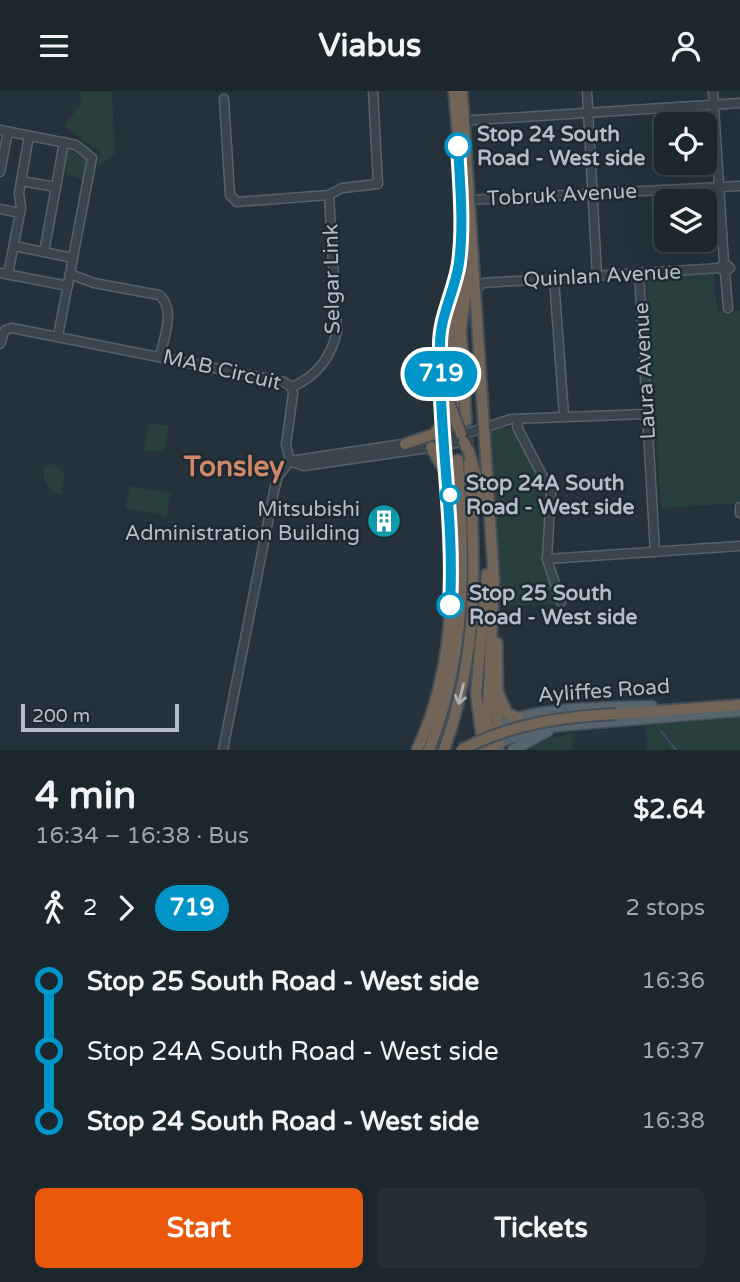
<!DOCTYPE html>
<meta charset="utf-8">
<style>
:root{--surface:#1c262d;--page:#252e35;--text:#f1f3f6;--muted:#a0a5aa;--line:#3a4349;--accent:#ea580c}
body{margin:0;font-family:"Varela Round",sans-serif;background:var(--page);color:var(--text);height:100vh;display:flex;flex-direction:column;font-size:26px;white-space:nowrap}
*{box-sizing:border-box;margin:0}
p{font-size:23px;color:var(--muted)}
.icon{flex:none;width:38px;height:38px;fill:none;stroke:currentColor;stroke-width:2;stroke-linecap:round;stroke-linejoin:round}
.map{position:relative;height:659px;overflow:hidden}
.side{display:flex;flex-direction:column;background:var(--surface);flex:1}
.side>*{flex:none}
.badge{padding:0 14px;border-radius:23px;font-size:24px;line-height:46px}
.tools{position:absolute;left:654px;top:21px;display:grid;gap:14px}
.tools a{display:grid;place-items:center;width:63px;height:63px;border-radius:10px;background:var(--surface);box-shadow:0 7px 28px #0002,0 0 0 2px var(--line);font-size:35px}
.scale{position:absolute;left:21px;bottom:18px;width:158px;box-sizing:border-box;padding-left:7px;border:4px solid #b5bec8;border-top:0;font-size:19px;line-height:24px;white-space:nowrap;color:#b5bec8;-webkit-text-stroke:5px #1e2932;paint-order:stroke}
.map>.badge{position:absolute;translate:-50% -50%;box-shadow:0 0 0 4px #fff}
.legs{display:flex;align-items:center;gap:10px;height:77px;padding:0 35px;font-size:23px}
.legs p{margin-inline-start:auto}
.headline{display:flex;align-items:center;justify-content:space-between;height:119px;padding:0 35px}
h1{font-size:38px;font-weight:700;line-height:52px}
.cta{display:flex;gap:14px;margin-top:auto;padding:14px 35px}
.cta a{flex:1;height:80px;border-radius:10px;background:var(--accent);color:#fff;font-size:28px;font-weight:700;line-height:80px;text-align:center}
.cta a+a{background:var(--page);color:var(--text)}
ul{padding:0 35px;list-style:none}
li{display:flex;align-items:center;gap:24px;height:70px;font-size:26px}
li i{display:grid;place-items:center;width:10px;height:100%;margin:0 9px;background:currentColor}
li i::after{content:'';width:18px;height:18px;margin:-9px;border:5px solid;border-radius:50%;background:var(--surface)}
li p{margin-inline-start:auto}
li:first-child i{background:linear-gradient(#0000 50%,currentColor 0)}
li:last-child i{background:linear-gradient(currentColor 50%,#0000 0)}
header{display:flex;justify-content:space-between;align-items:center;height:91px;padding:0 35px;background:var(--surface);font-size:32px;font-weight:700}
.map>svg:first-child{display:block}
.green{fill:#283f3e}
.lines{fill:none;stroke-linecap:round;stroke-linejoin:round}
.stream{stroke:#3a5063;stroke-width:2}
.minor-casing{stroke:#57616b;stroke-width:11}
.major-casing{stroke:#424d56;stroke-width:13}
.highway-casing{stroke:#444e58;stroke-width:14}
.minor{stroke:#39444d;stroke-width:8}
.major{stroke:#57636d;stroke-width:10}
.highway{stroke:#726456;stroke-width:10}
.minor-bridge-casing{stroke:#57616b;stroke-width:11;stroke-linecap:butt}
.highway-bridge-casing{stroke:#444e58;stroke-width:14;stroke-linecap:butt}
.minor-bridge{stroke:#39444d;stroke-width:8}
.highway-bridge{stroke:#726456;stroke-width:10}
.oneway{stroke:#abb0b7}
.line-1-casing{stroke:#fff;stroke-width:16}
.line-1{stroke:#0095c8;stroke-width:10}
.stop-1-dot{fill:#fff;stroke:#0095c8;stroke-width:3.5}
.labels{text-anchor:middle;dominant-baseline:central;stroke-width:5;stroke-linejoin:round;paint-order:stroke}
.stop-label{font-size:21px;font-weight:bold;fill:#b5bec8;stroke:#1e2932;text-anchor:start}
.street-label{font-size:21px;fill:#b5bec8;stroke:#1e2932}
.poi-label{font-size:21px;fill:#b5bec8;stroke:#1e2932;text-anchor:end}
.district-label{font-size:28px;font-weight:bold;fill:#cf8869;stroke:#1e2932}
</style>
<header><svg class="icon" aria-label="menu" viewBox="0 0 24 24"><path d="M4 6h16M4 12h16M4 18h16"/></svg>Viabus<svg class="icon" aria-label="person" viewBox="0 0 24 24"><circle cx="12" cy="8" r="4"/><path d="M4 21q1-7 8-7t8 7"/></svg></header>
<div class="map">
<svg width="740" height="659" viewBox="0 0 740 659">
<rect width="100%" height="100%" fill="#25323c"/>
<g class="green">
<polygon points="80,0 112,0 115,63 97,76 100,61 64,35 81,13"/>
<polygon points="68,58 86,69 85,75 89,76 86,89 66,83"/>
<polygon points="714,182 717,221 740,220 740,412 661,417 646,187"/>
<polygon points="149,332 169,335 164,361 144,359"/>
<polygon points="491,337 513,337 548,397 544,467 559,513 502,515 488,340"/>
<polygon points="54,373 64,383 62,403 52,401 44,389 44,375"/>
<polygon points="130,395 171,403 166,425 125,417"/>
<polygon points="740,621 740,659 647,659 645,635 681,632"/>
<polygon points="572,642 573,659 528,659 548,648"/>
</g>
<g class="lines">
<polyline class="stream" points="661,640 676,659"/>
<g class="minor-casing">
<g id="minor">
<polyline points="587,0 597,185"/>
<polyline points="713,0 724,172 720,177 725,181 730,177 724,172"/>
<polyline points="224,8 230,104 237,111 329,104 342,97 378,93 373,0"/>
<polyline points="460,30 740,12"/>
<polyline points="0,39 76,54 92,67 58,245"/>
<polyline points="0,81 8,41"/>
<polyline points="21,90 56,96 44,161"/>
<polyline points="56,96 64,51"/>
<polyline points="468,109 740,95"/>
<polyline points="0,118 20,122"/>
<polyline points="14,155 73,167"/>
<polyline points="725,181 728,217"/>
<polyline points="0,182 68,195"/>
<polyline points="639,182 655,461"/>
<polyline points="8,183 21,117 19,102 29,45"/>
<path d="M70 183 94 192 159 204C176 217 164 247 160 265"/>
<polyline points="554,187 564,325"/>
<polyline points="475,199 483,192 720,177"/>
<polyline points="0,253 5,239 12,237 284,291 292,296 293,303 286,354 290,370"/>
<path d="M292 296C317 285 331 267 337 240L329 104"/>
<polyline points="519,328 517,336 551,401 547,468 561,511"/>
<polyline points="471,341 511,328 647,323"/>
<polyline points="290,370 304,375 449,354"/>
<polyline points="290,370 409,352"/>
<polyline points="740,416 740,422"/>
<polyline points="547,468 740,455"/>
<polyline points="223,659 274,400 278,385 290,370"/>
</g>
</g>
<g class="major-casing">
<g id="major">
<path d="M493 640C518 614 615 617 652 615"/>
<polyline points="499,659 498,652 530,640 558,635 740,620"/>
<polyline points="513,659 548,640"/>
</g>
</g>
<g class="highway-casing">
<g id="highway">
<polyline points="462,0 494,490 486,658"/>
<polyline points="454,315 452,245 461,186"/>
<polyline points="466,330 461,238 469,179"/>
<polyline points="405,353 434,343 444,332"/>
<polyline points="431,356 443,377"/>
<polyline points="469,361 482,405"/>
<polyline points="499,604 507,622 518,627"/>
<polyline points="616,623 740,614"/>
<polyline points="482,648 476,602 487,483"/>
<path d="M417 659C478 530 439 387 440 252 441 222 456 197 459 168 465 113 459 55 454 0"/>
<path d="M429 659C468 560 464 472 458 369"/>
<path d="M444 659C479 561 476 474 469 372"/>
<polyline points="484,659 498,652 497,552"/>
</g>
</g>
<use href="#minor" class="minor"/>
<use href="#major" class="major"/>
<use href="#highway" class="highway"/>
<g class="minor-bridge-casing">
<g id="minor-bridge">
<polyline points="448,346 471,341"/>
<polyline points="449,353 470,350"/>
</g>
</g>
<g class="highway-bridge-casing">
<g id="highway-bridge">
<polyline points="448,309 461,343"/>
<polyline points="464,351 469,361"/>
<path d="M461 659C511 633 560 626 616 623"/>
</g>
</g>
<use href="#minor-bridge" class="minor-bridge"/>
<use href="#highway-bridge" class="highway-bridge"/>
</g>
<defs><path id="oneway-shaft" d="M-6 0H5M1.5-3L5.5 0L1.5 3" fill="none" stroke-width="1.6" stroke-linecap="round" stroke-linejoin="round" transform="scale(1.75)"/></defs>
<use class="oneway" href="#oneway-shaft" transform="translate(461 603) rotate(104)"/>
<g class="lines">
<g class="line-1-casing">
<path id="line-1" d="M450 514C455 427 438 341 440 254 440 224 455 200 459 172 464 134 460 93 458 55"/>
</g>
<use href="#line-1" class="line-1"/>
</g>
<defs>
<g id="building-disc" transform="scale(1.75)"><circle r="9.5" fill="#0f9aa8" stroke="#1e2932"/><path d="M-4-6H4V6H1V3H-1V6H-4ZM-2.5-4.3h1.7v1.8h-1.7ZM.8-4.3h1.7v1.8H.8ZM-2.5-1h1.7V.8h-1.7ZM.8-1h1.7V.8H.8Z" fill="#fff"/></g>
</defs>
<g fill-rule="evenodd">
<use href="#building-disc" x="384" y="430"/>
</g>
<g class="stop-1-dot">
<circle cx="458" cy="55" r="12"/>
<circle cx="450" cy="404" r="9"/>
<circle cx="450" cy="514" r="12"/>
</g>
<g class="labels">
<g class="stop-label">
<text x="477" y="43">Stop 24 South<tspan x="477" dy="24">Road - West side</tspan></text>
<text x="466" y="392">Stop 24A South<tspan x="466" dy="24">Road - West side</tspan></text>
<text x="469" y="502">Stop 25 South<tspan x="469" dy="24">Road - West side</tspan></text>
</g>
<g class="street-label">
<text transform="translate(562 104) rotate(-3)">Tobruk Avenue</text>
<text transform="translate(602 185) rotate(-3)">Quinlan Avenue</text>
<text transform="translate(332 188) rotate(-91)">Selgar Link</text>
<text transform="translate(222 279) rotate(13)">MAB Circuit</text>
<text transform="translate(645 280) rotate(-93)">Laura Avenue</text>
<text transform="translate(604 600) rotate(-4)">Ayliffes Road</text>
</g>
<g class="poi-label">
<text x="360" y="418">Mitsubishi<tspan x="360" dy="24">Administration Building</tspan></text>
</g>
<g class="district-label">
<text x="234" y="376">Tonsley</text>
</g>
</g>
</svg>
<div class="tools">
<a><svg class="icon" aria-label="locate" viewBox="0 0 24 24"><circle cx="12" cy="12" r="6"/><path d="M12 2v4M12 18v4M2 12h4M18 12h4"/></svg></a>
<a><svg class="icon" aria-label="layers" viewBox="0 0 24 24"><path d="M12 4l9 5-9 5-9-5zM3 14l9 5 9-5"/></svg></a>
</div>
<div class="scale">200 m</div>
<b class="badge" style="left:441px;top:283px;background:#0095c8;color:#fff">719</b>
</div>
<section class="side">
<div class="headline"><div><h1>4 min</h1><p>16:34 – 16:38 · Bus</p></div><b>$2.64</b></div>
<div class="legs"><svg class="icon" aria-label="walk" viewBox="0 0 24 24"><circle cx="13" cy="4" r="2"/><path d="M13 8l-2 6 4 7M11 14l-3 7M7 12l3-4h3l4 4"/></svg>2<svg class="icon" aria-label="forward" viewBox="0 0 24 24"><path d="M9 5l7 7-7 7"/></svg><b class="badge" style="background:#0095c8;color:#fff">719</b><p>2 stops</p></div>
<ul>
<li><i style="color:#0095c8"></i><b>Stop 25 South Road - West side</b><p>16:36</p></li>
<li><i style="color:#0095c8"></i><span>Stop 24A South Road - West side</span><p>16:37</p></li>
<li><i style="color:#0095c8"></i><b>Stop 24 South Road - West side</b><p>16:38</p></li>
</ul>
<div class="cta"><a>Start</a><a>Tickets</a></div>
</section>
